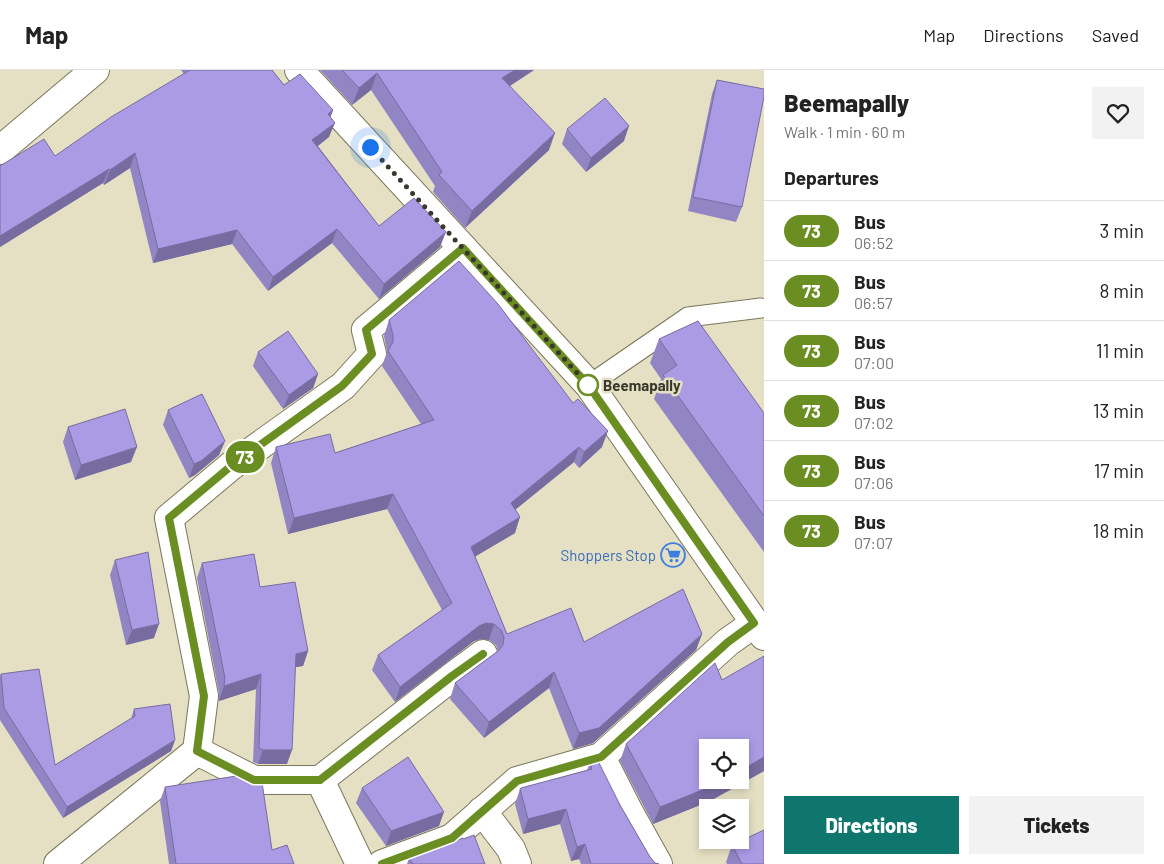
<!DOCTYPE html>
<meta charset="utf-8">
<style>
:root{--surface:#fff;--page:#f2f2f2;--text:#222;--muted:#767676;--line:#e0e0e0;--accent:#0f766e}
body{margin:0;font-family:Barlow,sans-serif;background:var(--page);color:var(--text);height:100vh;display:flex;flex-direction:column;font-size:19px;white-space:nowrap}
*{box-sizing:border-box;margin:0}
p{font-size:16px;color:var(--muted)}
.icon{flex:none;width:28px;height:28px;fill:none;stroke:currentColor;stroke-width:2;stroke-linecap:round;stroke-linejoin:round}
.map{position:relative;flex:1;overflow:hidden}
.details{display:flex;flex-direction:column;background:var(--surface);width:400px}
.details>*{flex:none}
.badge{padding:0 10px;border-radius:16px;font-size:18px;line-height:32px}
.controls{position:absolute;left:699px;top:669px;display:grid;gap:10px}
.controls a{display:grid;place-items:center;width:50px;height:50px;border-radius:0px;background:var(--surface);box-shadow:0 2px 8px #0003;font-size:25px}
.you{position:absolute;width:25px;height:25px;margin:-12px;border:4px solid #fff;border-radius:50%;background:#1a73e8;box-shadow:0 0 0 8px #1a73e833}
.map>.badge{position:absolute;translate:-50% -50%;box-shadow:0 0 0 2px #fff}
h2{padding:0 20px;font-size:19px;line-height:45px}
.round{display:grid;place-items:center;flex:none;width:52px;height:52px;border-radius:0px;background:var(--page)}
.head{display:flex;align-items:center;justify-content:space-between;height:85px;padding:0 20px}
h1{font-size:24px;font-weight:800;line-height:38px}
.primary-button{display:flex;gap:10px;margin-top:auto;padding:10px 20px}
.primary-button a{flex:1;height:58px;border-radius:0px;background:var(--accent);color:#fff;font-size:20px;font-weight:800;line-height:58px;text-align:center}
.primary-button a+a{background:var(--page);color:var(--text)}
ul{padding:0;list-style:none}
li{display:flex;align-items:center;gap:15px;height:60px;padding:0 20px;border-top:1px solid var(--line)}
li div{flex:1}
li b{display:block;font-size:19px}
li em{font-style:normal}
li .badge{min-width:55px;font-weight:700;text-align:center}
header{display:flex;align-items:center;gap:30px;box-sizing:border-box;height:70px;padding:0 25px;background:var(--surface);border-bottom:1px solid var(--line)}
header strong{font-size:24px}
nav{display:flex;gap:28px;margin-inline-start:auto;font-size:18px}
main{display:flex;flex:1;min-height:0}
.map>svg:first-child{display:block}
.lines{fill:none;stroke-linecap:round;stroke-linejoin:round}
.service-casing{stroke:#7b765c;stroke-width:21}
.minor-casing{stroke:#7b765c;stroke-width:30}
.secondary-casing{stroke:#7b765c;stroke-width:30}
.service{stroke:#fff;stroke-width:19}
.minor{stroke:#fff;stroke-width:28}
.secondary{stroke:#fff;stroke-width:28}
.wall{fill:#9285c4}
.shaded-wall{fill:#776ca0}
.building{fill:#aa9be4;stroke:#776ca0}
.line-casing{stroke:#fff;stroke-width:11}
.line{stroke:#6b8e23;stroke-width:8}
.walk{stroke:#3a382d;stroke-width:5;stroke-dasharray:0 9}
.stop-dot{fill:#fff;stroke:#6b8e23;stroke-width:2.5}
.labels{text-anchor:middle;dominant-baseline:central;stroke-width:5;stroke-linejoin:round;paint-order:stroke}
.stop-label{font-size:15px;font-weight:bold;fill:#3a382d;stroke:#e5e0c3;text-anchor:start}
.shop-label{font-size:15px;fill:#366cbe;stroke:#e5e0c3;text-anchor:end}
</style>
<header>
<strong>Map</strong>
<nav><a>Map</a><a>Directions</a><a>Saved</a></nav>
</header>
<main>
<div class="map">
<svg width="764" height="794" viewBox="0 0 764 794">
<rect width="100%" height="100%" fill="#e5e0c3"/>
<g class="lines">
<g class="service-casing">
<polyline id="service" points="589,315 688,247 761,238"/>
</g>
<g class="minor-casing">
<g id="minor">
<polyline points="0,80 95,0"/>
<polyline points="197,681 254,710 320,710 360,794"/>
<polyline points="601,687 629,742 658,794"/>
<polyline points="320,710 452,607 483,584"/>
<polyline points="482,741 511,779 517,794"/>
<polyline points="58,794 197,681 204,626 169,448 231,396 343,316 372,284 366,260 463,178"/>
<polyline points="382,794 452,768 517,711 601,687 728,572 755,553"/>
</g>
</g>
<g class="secondary-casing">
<polyline id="secondary" points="299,0 589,315 764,566"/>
</g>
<use href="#service" class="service"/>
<use href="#minor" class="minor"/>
<use href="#secondary" class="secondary"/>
</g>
<g class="wall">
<polygon points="181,0 272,0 284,15 333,40 330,47 329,67 318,76 379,156 440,177 379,229 332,173 268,221 232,174 153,193 130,98 104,115 103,113 0,177 0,96 55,86 184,4"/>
<polygon points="320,0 534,0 510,16 549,80 465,158 433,122 435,116 371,20 352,35"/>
<polygon points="717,10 742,137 736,152 688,141 712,24"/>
<polygon points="567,59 624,71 586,102 562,74"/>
<polygon points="389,250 602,377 579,398 574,392 515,440 515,463 475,486 507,564 584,572 702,564 696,580 593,673 573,679 549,618 484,668 450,629 455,613 498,581 496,575 489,570 481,569 474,571 395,632 372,600 378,585 442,540 387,439 288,464 271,393 276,377 335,383 421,354 382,296 387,282 384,266"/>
<polygon points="659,269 764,343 764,482 654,329 661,309 650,293"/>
<polygon points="258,282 318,304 313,318 283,339 253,296"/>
<polygon points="168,340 225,371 219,385 195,405 189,408 163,355"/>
<polygon points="68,357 131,392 75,410 63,372"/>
<polygon points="115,490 154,568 126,575 110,505"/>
<polygon points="202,493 260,517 308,581 303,596 295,597 287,694 258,694 253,692 256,619 219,631 219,623 197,508"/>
<polygon points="764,586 764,701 710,731 653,754 620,691 626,674"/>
<polygon points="1,604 55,695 131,649 134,639 175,670 171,681 63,748 0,650 0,606"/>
<polygon points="590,693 620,735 650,787 655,793 659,794 581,794 579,789 571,791 560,754 523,764 515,734 520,719 587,700"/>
<polygon points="165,717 272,780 294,794 169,794 160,731"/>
<polygon points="362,718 439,756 386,776 356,733"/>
<polygon points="732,775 764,794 727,794 726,792"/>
<polygon points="409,788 485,794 407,794"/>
</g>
<g class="shaded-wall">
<polygon points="515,0 534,0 496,25 502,8"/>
<polygon points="377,3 371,20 352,35 359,18"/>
<polygon points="333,40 328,54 328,44"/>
<polygon points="335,53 329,67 307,84 312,70"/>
<polygon points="629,56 624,71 586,102 591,88"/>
<polygon points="555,63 549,80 465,158 472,141"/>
<polygon points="135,83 130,98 104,115 110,100"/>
<polygon points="109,99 103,113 0,177 0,166"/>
<polygon points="337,159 332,173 268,221 273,207"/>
<polygon points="237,160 232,174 153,193 158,179"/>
<polygon points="446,162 440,177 379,229 384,214"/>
<polygon points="318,304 313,318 283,339 289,325"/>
<polygon points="608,361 602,377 579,398 584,382"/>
<polygon points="225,371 219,385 195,405 189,408 194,394"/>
<polygon points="137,377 131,392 75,410 81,395"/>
<polygon points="579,377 574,392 505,448 511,433"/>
<polygon points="393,424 387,439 288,464 294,448"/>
<polygon points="520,447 515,463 466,492 471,477"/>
<polygon points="486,553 494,554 489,570 481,569 474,571 395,632 400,617 479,556"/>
<polygon points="159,554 154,568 126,575 132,560"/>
<polygon points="702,564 696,580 593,673 573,679 579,663"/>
<polygon points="308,581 303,596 290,598 296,584"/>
<polygon points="554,602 549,618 484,668 489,652"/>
<polygon points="261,604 256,619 219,631 224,616"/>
<polygon points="175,670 171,681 63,748 67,737"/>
<polygon points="263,680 292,680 287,694 258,694"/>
<polygon points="764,687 764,701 710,731 653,754 660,737 724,710 740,710 740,701"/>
<polygon points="566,739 560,754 523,764 528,749"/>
<polygon points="444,742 439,756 386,776 391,761"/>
<polygon points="585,774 579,789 571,791 577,777"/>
</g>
<g class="building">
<polygon points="190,0 272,0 284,15 300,4 333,40 328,44 335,53 312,70 379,156 414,128 446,162 384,214 337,159 273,207 237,160 158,179 135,83 110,100 109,99 0,166 0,96 44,69 55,86 111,47"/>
<polygon points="342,0 515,0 502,8 555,63 472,141 439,105 442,102 377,3 359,18"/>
<polygon points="717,10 764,19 764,27 742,137 693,127"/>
<polygon points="605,28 629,56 591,88 567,59"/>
<polygon points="459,191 498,234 573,333 578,329 608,361 584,382 579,377 511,433 520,447 471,477 507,564 571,538 584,572 683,519 702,564 599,658 579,663 554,602 489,652 455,613 498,581 503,575 504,567 501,560 494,554 486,553 479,556 400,617 378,585 452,533 393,424 294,448 276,377 330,364 335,383 434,350 388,281 393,272 393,265 389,250"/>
<polygon points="698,251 764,343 764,446 663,305 677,295 659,269"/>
<polygon points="288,261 318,304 289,325 258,282"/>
<polygon points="202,324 225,371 201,391 194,394 168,340"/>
<polygon points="125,339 137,377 81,395 68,357"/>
<polygon points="148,482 159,554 132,560 115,490"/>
<polygon points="254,484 260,517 295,512 308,581 296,584 292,680 263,680 259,678 261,604 224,616 225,608 202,493"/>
<polygon points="764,586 764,687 740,701 740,678 708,678 708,710 724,710 717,714 660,737 626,674 715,593 722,610"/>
<polygon points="39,599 55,695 135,646 134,639 170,634 175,670 67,737 4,638 1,604"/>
<polygon points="408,687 444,742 391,761 362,718"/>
<polygon points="598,691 620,735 650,787 655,793 659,794 591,794 585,774 577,777 566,739 528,749 520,719 521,718 592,699 590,693"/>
<polygon points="243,705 252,710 262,712 272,780 287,775 294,794 176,794 165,717"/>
<polygon points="764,760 764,794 742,794 732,775"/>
<polygon points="474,765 485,794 413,794 409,788 463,768 463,769"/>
</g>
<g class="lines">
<g class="line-casing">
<polyline id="line" points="382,794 452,768 517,711 601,687 728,572 754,553 589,316 463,178 366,260 372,284 342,316 231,396 169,448 204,626 197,681 254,710 320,710 452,606 483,584"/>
</g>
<use href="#line" class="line"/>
<polyline class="walk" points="370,77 589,316 588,315"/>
</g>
<defs>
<g id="supermarket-ring" transform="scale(1.25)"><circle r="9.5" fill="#e5e0c3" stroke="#3f7fe0" stroke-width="1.5"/><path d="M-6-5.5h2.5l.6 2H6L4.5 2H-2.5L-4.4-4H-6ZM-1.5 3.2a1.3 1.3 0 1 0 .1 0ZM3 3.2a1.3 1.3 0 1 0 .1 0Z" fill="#3f7fe0"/></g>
</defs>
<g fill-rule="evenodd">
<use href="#supermarket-ring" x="673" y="485"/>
</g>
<circle class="stop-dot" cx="588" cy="315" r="10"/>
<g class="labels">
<g class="stop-label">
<text x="603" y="315">Beemapally</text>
</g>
<g class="shop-label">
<text x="656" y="485">Shoppers Stop</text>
</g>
</g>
</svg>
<div class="controls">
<a><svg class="icon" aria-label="locate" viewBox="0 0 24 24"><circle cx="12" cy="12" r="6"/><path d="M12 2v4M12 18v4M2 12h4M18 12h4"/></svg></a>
<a><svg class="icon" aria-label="layers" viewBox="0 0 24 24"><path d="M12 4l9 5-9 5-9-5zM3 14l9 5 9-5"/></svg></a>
</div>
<div class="you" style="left:370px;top:77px"></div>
<b class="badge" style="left:245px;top:387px;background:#6b8e23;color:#fff">73</b>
</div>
<section class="details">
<div class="head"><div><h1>Beemapally</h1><p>Walk · 1 min · 60 m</p></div><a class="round"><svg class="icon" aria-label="heart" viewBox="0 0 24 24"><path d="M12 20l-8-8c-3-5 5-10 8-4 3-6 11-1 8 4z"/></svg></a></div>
<h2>Departures</h2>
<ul>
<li><span class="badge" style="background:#6b8e23;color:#fff">73</span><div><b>Bus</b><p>06:52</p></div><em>3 min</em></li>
<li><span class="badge" style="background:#6b8e23;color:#fff">73</span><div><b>Bus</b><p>06:57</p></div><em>8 min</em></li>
<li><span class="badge" style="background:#6b8e23;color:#fff">73</span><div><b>Bus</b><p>07:00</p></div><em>11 min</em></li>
<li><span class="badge" style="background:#6b8e23;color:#fff">73</span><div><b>Bus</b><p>07:02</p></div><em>13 min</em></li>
<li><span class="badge" style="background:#6b8e23;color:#fff">73</span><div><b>Bus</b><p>07:06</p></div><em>17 min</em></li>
<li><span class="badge" style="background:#6b8e23;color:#fff">73</span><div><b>Bus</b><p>07:07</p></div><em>18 min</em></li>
</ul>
<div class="primary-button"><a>Directions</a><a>Tickets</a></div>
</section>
</main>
